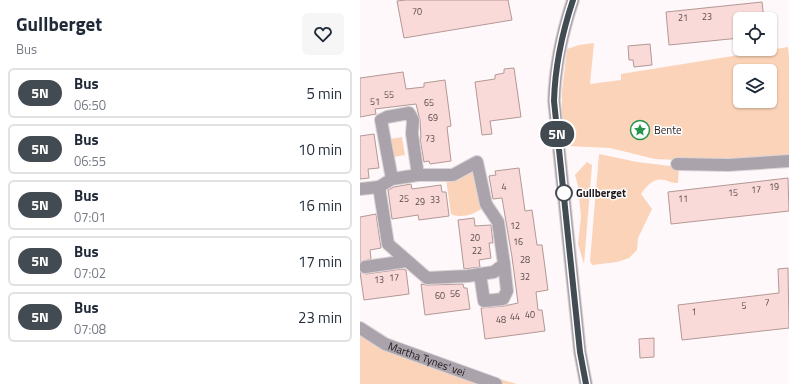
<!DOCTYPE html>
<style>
:root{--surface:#fff;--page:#f6f6f7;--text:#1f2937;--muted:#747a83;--line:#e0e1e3}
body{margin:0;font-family:"Titillium Web",sans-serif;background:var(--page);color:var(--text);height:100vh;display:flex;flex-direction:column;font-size:15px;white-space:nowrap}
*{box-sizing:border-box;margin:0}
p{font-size:13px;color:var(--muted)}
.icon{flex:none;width:22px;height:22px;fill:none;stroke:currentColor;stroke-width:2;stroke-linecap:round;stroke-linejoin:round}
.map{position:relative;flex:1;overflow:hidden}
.sheet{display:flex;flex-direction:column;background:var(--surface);width:360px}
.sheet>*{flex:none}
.badge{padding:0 8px;border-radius:13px;font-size:14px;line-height:26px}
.buttons{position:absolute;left:373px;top:12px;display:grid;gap:8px}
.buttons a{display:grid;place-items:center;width:44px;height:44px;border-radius:6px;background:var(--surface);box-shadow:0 1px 3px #0004;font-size:20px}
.map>.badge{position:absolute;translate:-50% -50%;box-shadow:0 0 0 2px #fff}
.round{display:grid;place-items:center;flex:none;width:42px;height:42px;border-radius:6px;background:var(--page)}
.head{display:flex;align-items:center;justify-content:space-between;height:68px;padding:0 16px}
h1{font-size:19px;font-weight:700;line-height:30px}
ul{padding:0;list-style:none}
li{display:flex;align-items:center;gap:12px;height:50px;margin:0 8px 6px;padding:0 8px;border:2px solid var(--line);border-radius:6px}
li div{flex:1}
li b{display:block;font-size:15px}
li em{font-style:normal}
li .badge{min-width:44px;font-weight:700;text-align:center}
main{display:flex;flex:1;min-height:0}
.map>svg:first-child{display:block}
.green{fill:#fbd3b8;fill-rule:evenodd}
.building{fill:#f9dad8;stroke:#b39895}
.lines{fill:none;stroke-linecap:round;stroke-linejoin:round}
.minor-casing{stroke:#dbd4d6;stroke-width:14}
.minor{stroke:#aaa3ac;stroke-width:12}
.line-casing{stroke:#fff;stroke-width:9}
.line{stroke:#424a52;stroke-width:6}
.stop-dot{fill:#fff;stroke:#424a52;stroke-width:2}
.labels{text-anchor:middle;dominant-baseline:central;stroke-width:3;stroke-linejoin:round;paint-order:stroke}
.number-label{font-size:9px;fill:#58494b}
.poi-label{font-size:11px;fill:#22191c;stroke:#fff;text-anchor:start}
.stop-label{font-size:11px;font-weight:bold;fill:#22191c;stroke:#fff;text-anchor:start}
.street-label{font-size:11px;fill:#22191c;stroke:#fff}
</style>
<main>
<section class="sheet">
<div class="head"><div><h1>Gullberget</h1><p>Bus</p></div><a class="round"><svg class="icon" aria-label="heart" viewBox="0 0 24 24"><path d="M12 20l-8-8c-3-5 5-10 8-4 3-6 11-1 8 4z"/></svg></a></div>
<ul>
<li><span class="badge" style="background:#424a52;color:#fff">5N</span><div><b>Bus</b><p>06:50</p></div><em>5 min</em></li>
<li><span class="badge" style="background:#424a52;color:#fff">5N</span><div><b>Bus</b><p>06:55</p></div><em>10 min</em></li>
<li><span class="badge" style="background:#424a52;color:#fff">5N</span><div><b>Bus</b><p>07:01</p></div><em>16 min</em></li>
<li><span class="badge" style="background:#424a52;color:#fff">5N</span><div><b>Bus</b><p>07:02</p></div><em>17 min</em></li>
<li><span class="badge" style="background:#424a52;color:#fff">5N</span><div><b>Bus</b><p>07:08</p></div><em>23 min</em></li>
</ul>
</section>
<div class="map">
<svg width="429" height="384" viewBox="0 0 429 384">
<rect width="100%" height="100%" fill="#fef8fa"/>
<g class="green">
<path d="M234 43 230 84 261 80V74L428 47 429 57V157L342 161 295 159 250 148 208 146 202 115V91L207 49 219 45ZM380 71H410V101H380Z"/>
<polygon points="42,137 45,155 33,157 30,139"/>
<path d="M239 154 277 162 319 167 318 183C312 183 310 182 305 180 294 177 286 186 281 194L292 209 278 238 277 250 269 258 257 262 232 265 230 261Z"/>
<polygon points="227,162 232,165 224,264 218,244 221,217 218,186 215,175"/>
<path d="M115 171 123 208C114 214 101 219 91 214L86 179 103 176Z"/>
<polygon points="0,328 53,353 157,384 0,384"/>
</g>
<g class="building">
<polygon points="46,0 148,0 152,20 44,38 37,1"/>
<polygon points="402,2 404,19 380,19 380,38 309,45 306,12"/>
<polygon points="290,44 292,65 274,67 273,60 269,60 268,46"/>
<polygon points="154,68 161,117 130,121 132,134 122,135 115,82 135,79 135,75 144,73 144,69"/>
<polygon points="43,72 46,89 64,87 64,83 85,80 91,126 87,127 91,161 70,164 69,161 64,162 60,138 61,138 60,120 56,104 15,109 16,114 0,117 0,78"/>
<polygon points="14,134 19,168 8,169 9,178 0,179 0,136"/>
<polygon points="159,168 165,211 172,210 177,245 182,245 188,290 176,292 178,310 182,310 185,331 125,339 121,308 144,306 158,303 152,257 142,198 133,199 129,176 136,175 135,171"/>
<polygon points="428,178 429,211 311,224 308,192"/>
<polygon points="51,184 52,189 81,185 82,192 86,192 89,216 59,220 58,215 32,219 28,190 34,187"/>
<polygon points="16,214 21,248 10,250 11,259 0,262 0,217"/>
<polygon points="114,218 115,226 131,225 133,243 129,243 131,258 119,260 120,267 104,269 98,220"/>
<polygon points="428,268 429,328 322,340 318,305 419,293 418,269"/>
<polygon points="42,269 46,270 49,294 4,300 0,272 6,274"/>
<polygon points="61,284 67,285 103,284 104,288 107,288 110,309 65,315"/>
<polygon points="294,338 294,357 280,358 279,339"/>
</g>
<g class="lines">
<g class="minor-casing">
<g id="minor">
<path d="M213 0C202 33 195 67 194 101L220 352 226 384"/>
<polyline points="317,164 368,165 429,161"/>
<polyline points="32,179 21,120 27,117 49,113 53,120 52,134 58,175 93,175 117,162 126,204 138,222 144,264 134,272 108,276 67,278 28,244 19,187 32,179 58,175"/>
<polyline points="0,189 19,187"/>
<polyline points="5,267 47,261"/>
<polyline points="120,274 124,301 143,299 147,291 144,264"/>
<path id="s1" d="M0 328 25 344 136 384"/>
</g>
</g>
<use href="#minor" class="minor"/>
</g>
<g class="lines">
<g class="line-casing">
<path id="line" d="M213 0C202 33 195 67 194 101L220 352 226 384"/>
</g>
<use href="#line" class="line"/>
</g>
<defs>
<g id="sight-ring" transform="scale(1)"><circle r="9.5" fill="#fff" stroke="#26944e" stroke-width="1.5"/><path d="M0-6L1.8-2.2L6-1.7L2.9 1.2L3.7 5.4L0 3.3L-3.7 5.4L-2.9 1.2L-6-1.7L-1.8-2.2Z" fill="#26944e"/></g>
</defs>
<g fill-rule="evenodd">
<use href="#sight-ring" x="280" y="130"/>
</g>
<circle class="stop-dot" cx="204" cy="193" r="8"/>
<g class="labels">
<g class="number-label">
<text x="57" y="11">70</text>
<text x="347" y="16">23</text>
<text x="323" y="17">21</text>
<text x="29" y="94">55</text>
<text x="15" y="101">51</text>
<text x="69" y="102">65</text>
<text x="73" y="117">69</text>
<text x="70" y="138">73</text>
<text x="144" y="186">4</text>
<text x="414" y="186">19</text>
<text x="396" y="189">17</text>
<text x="373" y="192">15</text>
<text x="44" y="198">25</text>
<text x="323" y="198">11</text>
<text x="75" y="199">33</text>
<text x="60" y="201">29</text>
<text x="155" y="225">12</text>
<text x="115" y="237">20</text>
<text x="158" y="241">16</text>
<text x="117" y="250">22</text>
<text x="165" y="259">28</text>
<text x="165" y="276">32</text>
<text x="34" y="277">17</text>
<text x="19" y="279">13</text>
<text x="95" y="293">56</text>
<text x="80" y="295">60</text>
<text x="407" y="302">7</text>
<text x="384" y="305">5</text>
<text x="334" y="311">1</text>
<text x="170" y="314">40</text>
<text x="155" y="316">44</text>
<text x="141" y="319">48</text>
</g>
<g class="poi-label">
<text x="294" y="130">Bente</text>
</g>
<g class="stop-label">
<text x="216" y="193">Gullberget</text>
</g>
<g class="street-label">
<text stroke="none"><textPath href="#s1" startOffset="74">Martha Tynes' vei</textPath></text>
</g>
</g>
</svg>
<div class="buttons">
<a><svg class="icon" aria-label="locate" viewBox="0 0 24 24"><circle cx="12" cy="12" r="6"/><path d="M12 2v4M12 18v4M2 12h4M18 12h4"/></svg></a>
<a><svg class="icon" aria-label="layers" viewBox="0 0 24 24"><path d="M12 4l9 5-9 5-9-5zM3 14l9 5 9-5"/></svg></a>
</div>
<b class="badge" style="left:197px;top:134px;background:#424a52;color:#fff">5N</b>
</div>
</main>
